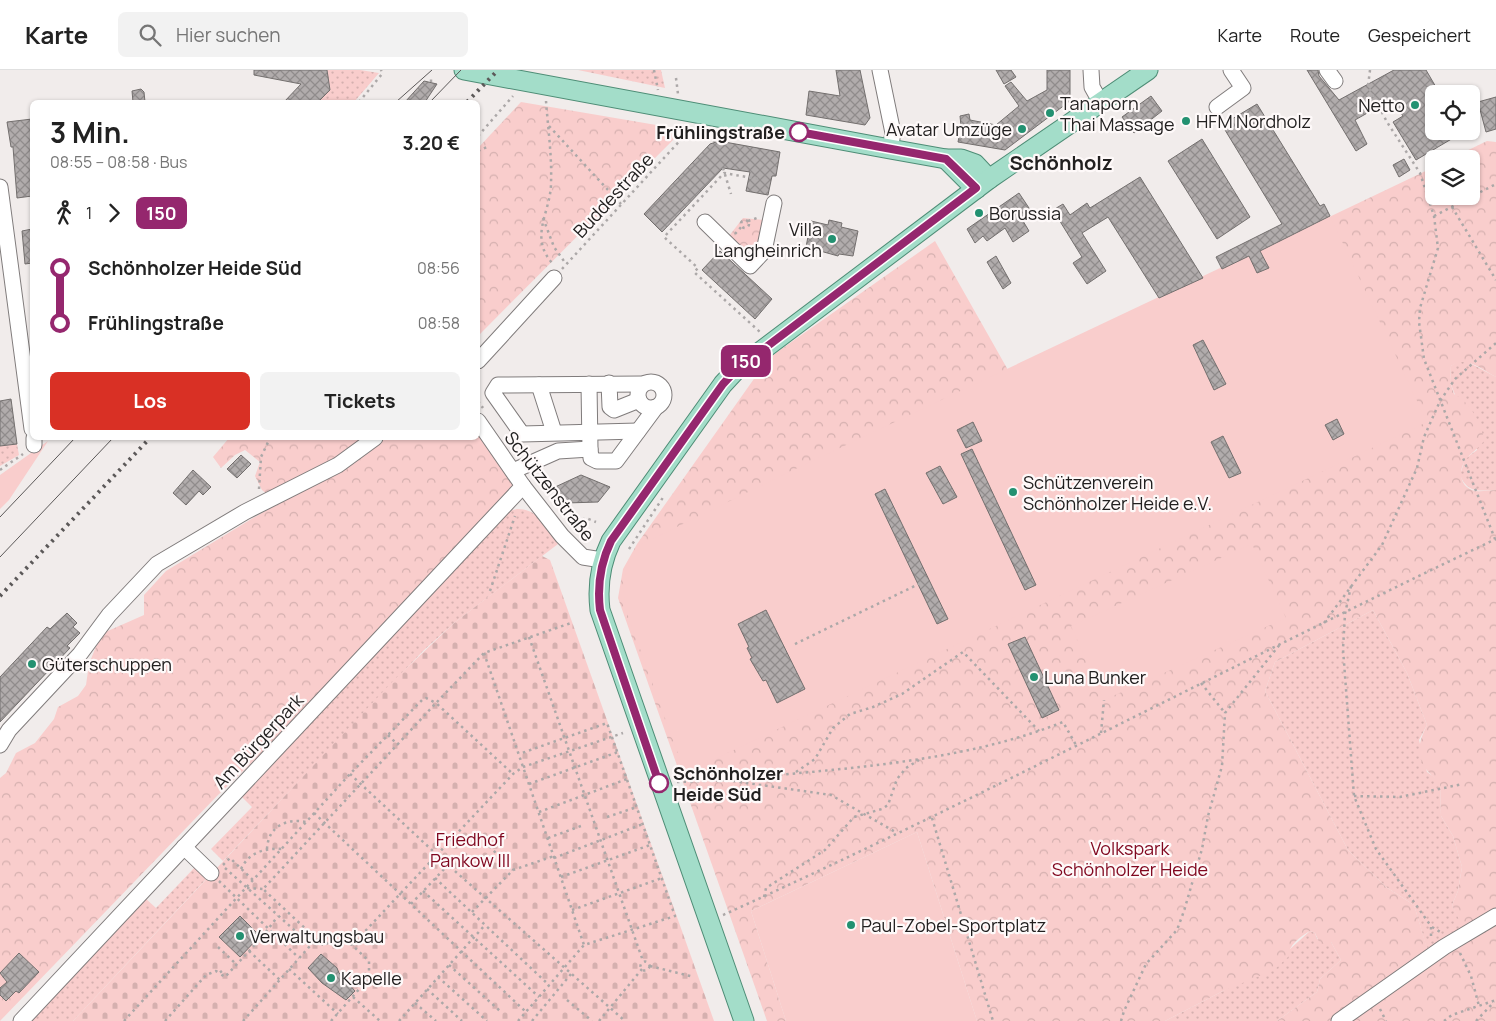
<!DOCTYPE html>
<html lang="de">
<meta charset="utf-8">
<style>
:root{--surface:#fff;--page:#f2f2f2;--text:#222;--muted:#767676;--line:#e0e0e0;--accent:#d93025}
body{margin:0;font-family:Manrope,sans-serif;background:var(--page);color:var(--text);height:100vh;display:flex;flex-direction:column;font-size:19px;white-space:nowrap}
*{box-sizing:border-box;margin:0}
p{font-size:16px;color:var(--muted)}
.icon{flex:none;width:28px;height:28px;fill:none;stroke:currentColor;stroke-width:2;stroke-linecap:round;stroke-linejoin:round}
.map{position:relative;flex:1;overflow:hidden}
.side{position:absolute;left:30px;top:30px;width:450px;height:340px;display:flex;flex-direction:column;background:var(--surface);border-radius:8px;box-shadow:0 1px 4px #0004}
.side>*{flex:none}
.badge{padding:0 10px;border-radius:8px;font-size:18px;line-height:32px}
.fabs{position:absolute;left:1425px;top:15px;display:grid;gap:10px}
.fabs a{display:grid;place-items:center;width:55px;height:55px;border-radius:8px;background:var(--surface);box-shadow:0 1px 4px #0004;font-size:25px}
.map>.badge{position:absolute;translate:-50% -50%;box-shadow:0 0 0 2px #fff}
.legs{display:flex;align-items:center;gap:8px;height:55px;padding:0 20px;font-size:16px}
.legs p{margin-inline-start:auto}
.head{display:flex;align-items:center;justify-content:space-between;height:85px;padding:0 20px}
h1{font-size:28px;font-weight:700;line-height:38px}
.action{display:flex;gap:10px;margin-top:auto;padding:10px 20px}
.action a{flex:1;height:58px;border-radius:8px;background:var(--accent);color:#fff;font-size:20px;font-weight:700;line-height:58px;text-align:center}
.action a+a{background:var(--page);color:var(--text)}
ul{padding:0 20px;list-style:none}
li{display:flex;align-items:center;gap:18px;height:55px;font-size:19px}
li i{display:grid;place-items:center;width:8px;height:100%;margin:0 6px;background:currentColor}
li i::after{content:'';width:12px;height:12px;margin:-6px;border:4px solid;border-radius:50%;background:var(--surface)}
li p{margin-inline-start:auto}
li:first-child i{background:linear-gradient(#0000 50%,currentColor 0)}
li:last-child i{background:linear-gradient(currentColor 50%,#0000 0)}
header{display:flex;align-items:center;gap:30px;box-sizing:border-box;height:70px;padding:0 25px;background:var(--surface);border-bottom:1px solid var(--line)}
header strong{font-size:24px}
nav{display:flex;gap:28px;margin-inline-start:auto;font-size:18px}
.search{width:350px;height:45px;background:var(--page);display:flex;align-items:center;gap:12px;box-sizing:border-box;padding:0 18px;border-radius:8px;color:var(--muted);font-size:19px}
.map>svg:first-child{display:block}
.grass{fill:url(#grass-dots)}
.forest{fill:url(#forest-crowns);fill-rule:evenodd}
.cemetery{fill:url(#cemetery-stones)}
.garden{fill:#f9cdcc}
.building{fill:url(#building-cross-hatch);stroke:#736f6e}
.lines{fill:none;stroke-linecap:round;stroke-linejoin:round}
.minor-casing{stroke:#807c7c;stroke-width:17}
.major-casing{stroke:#4e8d76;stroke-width:21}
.path{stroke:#aca8a8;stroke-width:2.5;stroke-dasharray:2.5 4;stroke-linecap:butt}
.minor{stroke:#fff;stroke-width:15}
.major{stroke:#a3ddc9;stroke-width:19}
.tram{stroke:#5b5858;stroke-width:1}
.rail{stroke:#5b5858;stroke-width:4;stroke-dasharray:2.5 5;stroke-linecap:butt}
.line-1-casing{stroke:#fff;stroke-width:11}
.line-1{stroke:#95276e;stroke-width:8}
.poi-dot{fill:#239171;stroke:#fef9f9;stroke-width:2}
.stop-1-dot{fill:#fff;stroke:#95276e;stroke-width:2.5}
.labels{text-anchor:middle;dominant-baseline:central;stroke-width:4.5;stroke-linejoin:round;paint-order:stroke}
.poi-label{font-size:18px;fill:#222020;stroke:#fef9f9;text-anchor:start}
.stop-label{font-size:18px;font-weight:bold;fill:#222020;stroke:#fef9f9;text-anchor:end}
.street-label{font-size:18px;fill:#222020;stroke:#fef9f9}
.park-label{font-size:18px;fill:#80071f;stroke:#fef9f9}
.quarter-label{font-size:20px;font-weight:bold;fill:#222020;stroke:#fef9f9}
</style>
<header>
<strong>Karte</strong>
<div class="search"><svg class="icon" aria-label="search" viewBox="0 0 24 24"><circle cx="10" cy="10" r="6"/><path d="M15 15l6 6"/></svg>Hier suchen</div>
<nav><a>Karte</a><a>Route</a><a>Gespeichert</a></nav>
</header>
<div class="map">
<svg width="1496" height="951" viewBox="0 0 1496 951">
<defs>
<pattern id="grass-dots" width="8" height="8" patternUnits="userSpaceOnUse" patternTransform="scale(1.25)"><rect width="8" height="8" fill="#f9cdcc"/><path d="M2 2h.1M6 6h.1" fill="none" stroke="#d5b0af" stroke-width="1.8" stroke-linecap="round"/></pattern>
<pattern id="forest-crowns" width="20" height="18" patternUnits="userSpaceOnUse" patternTransform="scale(1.25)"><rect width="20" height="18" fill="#f9cdcc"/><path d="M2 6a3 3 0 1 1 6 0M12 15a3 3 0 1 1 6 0" fill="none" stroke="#d5b0af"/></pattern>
<pattern id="cemetery-stones" width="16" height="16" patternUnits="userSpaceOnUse" patternTransform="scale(1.25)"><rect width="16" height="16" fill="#f9cdcc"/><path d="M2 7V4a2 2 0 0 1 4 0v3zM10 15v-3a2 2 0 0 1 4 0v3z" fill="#d5b0af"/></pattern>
<pattern id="building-cross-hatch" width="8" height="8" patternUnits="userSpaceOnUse" patternTransform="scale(1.25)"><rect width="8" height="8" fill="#b1acac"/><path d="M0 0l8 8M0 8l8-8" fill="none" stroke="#908c8c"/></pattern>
</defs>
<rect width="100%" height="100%" fill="#f1eceb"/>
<g class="grass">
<polygon points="327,0 360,0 379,3 354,32 318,32 330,20"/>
<polygon points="578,0 661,0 665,18"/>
<path d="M1458 291H1466L1496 307V420C1479 421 1467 423 1460 405L1465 389 1477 380 1450 312 1451 296Z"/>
<polygon points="17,374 19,385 0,396 0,376"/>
<path d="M517 439C539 439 547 457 558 474L454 553 423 581 223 791 211 779 252 737 241 726 509 441Z"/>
<polygon points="1373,540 1407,603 1427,655 1419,670 1427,702 1440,711 1441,746 1453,766 1462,797 1458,821 1452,835 1463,856 1427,879 1414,835 1386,817 1348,780 1265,621 1275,592"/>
<polygon points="197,795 209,806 73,951 29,951 145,828 156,838"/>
<polygon points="1310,861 1315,863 1317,869 1331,872 1341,890 1320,909 1317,922 1277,951 1165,951 1223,921 1289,880"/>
</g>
<g class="forest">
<polygon points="521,32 674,58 675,68 478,266 478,78"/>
<path d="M1487 71 1496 72V307C1481 299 1466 285 1451 296L1450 312 1454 324C1470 332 1482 354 1484 371 1478 379 1469 384 1465 391 1457 403 1461 419 1476 421 1482 422 1490 420 1496 420V951H1277L1317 922 1320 909 1341 890 1331 872 1320 874 1315 863 1310 861C1300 867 1289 874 1288 887L1274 900 1223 921 1165 951H977L917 762 751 841 786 951H767L618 528 623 499 637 474 756 306 753 299 935 171 1008 300 1434 97V126H1471V89H1450ZM1373 540 1407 603 1427 655C1414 681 1417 695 1440 712L1441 746 1453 766 1462 797 1458 821 1452 835 1462 856 1427 878 1414 835 1386 817 1348 780 1265 621 1275 592Z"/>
<path d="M743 148 764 150C758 178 755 190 729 166Z"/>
<polygon points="478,358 515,410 511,423 321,626 217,726 0,951 0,708 6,703 16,683 35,673 54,649 58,637 78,626 86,615 89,594 101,564 144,545 144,525 166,501 253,448 366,384 386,368 478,368"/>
<polygon points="229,368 367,368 343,385 268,425 262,420 255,406 260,392 245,380 235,385 221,398 213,387"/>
</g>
<polygon class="cemetery" points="542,486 550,490 714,951 73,951 393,611 454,553"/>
<g class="garden">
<path d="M1330 146 1427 352 685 703 627 543C621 513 623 504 636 477L787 403Z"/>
<polygon points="48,371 9,430 0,439 0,405"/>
<polygon points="1252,474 1286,548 1104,630 1071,556"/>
<polygon points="917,762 977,951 786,951 751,841"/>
</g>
<g class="building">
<polygon points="254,0 327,0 330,20 318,32 284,32 301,14 254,5"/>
<polygon points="836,0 860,0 870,48 865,55 806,45 809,21 840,26"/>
<polygon points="996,0 1011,0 1016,7 1004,14"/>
<polygon points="1047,0 1070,0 1070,31 1005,80 958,72 961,56 960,46 969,44 970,50 996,55 1019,36 1005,16 1011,12 1027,31 1047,20"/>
<polygon points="1307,0 1318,0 1319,6 1339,30 1394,0 1426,0 1440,24 1434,24 1434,61 1465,61 1416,90 1393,52 1403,46 1392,29 1355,50 1367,74 1356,81"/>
<polygon points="424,11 437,14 425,32 405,32"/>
<polygon points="141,19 144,22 145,32 133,32 132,21"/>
<polygon points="1151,26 1162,41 1134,63 1122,47"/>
<polygon points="1496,27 1496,59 1486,62 1478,32"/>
<polygon points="1257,34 1320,136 1324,134 1330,146 1260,181 1269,198 1257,203 1249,186 1222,199 1216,187 1282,154 1222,55"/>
<polygon points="32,49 32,126 17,128 13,77 11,77 7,52"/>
<polygon points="1202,69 1250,147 1217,169 1168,91"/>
<polygon points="719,71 780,82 776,106 772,106 768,125 746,121 750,102 723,98 662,162 644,144 710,74"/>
<polygon points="1404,89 1410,100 1399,107 1393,95"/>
<polygon points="1140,107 1203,208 1159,228 1108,147 1082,163 1106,201 1087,214 1073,193 1082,187 1053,140 1063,134 1070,145 1087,133 1090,138"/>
<polygon points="1019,123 1033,144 1023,151 1029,161 1013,172 1005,158 987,171 983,166 975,173 967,159"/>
<polygon points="829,150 842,153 841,157 858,161 853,186 839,184 838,186 806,177 811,151 828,155"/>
<polygon points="32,159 32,193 25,194 22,161"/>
<polygon points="720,181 772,229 755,249 702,200"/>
<polygon points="996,186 1011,213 1003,219 987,192"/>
<polygon points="1203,270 1226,314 1214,320 1193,275"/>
<polygon points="11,329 17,374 0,376 0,331"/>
<polygon points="1337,349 1344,364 1333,370 1325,355"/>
<polygon points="973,352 982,371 966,378 957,360"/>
<polygon points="1223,366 1241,403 1229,408 1211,372"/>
<polygon points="972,379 1036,515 1025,520 961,384"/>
<polygon points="241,385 251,394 237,408 227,399"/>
<polygon points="940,396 957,427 943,434 926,403"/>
<polygon points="193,400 211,417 203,425 199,421 186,435 173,423"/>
<polygon points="581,405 610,417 598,432 566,433 553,418"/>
<polygon points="885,419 948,549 937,554 875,424"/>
<polygon points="766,540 805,619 777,633 766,610 763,611 750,589 752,588 747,578 749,577 738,554"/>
<polygon points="67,543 77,553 73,557 80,563 67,576 70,578 0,652 0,607 47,557 50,559"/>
<polygon points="1025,567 1059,640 1042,648 1008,574"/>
<polygon points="240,846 260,866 240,887 219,867"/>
<polygon points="19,883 39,902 19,923 16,921 6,931 0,925 0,918 7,912 0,903"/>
<polygon points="321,884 337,898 339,903 355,921 346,930 322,913 308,898"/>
</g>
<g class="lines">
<g class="minor-casing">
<g id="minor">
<polyline points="880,0 893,63 890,79"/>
<polyline points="1091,0 1092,17 1101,33"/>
<polyline points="1327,0 1335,11"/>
<polyline points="1217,37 1243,18 1231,0"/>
<polyline points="0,117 32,359"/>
<polyline points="705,152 750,196 764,181 774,133"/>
<polyline points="478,291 554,208"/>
<circle cx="651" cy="325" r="13"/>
<polyline points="609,313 610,337 614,340 639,330"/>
<polyline points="589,314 590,379 591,388 597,391 616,391 656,337"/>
<polyline points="539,315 554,362"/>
<polyline points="478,351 523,416 562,466 583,487 602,490"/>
<polyline points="638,361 522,364 493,323 498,315 643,314"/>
<polyline points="34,368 34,375"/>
<polyline points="513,401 558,381 590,379"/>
<polyline points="0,675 9,660 80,584 109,545 157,494 245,442 338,395 375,368"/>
<polyline points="184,777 211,803"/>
<polyline points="21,951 523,416"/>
<polyline points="1339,951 1444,877 1496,846"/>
</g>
</g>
<g class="major-casing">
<g id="major">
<polyline points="464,0 890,79 946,89 961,89 975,94 989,109"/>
<polyline points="946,89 976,119"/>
<path d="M744 951 600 540C597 515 600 494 611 471L723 314 736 300 989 109 1148 0"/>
</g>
</g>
<g class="path">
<polyline points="654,0 658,20"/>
<polyline points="1370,0 1368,16 1387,52 1420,103 1434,146 1438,178 1420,238 1419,252 1424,289 1495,469"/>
<polyline points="676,8 678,24"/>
<polyline points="431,12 431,9"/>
<path d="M546 31C548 58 552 86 551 113 551 142 528 167 553 194"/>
<polyline points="359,32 382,4 381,0"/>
<polyline points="549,56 621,134"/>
<polyline points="478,66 513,26"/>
<polyline points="714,72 716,63"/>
<polyline points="478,81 489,76"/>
<polyline points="723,98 731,124"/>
<polyline points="758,109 724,103 664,167 698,198 694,202 760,262"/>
<polyline points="1452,137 1496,210"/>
<polyline points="1434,146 1496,114"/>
<polyline points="543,148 554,177 566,194"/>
<circle cx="745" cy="154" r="4"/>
<polyline points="748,151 757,148"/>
<polyline points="735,164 742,156"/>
<polyline points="562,199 686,64 688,56"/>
<polyline points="478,331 483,338"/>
<polyline points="0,400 23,384"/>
<polyline points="259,419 261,387 270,368"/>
<polyline points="571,456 586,448 596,452"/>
<polyline points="629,479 664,426"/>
<polyline points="1351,516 1345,544 1343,579 1354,726 1376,779 1431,856 1431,870"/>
<polyline points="490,521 515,446"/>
<polyline points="1324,553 1382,475 1417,398 1424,367 1440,331 1455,309 1496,273"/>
<polyline points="529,567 643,891"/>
<polyline points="795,574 923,512"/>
<polyline points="484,583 584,875 675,846 607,653 519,684"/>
<polyline points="1201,613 1225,643"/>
<polyline points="1101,663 1104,630"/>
<polyline points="388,665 398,675"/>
<polyline points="796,702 815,689 833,658 850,644 873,637 902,624 963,582 1039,661"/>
<polyline points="350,704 448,795 625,951"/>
<path d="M728 710C841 698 957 694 1063 652L1076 675"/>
<polyline points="733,711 831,725 897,763"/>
<polyline points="677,712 728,710"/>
<polyline points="529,714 618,682"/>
<polyline points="1354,726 1400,727 1463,714"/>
<polyline points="539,742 627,709"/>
<polyline points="314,743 526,942"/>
<polyline points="607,747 637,737"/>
<polyline points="932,748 993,951"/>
<polyline points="480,767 513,800"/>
<polyline points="548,768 581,756"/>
<path d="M267 779C268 756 287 748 306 752"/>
<polyline points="554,788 643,754"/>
<polyline points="223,795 230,788 254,811"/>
<polyline points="225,798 311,875 316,869"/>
<path d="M241 799C249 782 265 778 282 779"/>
<polyline points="561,807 650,775"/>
<polyline points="435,808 549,915"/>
<polyline points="219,811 299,888"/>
<polyline points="247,818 263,819"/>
<polyline points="423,821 539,927"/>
<polyline points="764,827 766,818 825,780 854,747 882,739 888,735 897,709 906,698 919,690"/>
<polyline points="411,834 448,795"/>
<polyline points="572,840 662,808"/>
<polyline points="472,842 513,800 554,786"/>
<path d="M723 845C984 727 1237 592 1496 469"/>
<polyline points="1432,857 1442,863"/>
<polyline points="352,875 513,704 523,697 623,663"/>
<polyline points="218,877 237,895"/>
<polyline points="249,881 280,910"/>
<polyline points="1460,883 1471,906 1479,936"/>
<circle cx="645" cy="896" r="4.5"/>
<polyline points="449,895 500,941"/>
<polyline points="650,896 694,907"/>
<polyline points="289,899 338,944"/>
<polyline points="222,901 219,903 225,907 262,867 278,846"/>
<polyline points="438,907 487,951"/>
<polyline points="427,919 462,951"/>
<polyline points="353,927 380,951"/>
<polyline points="567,930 592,951"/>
<polyline points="415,933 436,951"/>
<polyline points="1380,939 1386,951"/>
<polyline points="124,951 350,704 422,630 426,628 436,633 484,583 571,553"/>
<polyline points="165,951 206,905 216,901 219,903"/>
<polyline points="243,951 310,876"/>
<polyline points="331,951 369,908 369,891 339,863 324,876 263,819 436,633 513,704"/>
<polyline points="399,951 485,855"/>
<polyline points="518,951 584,875"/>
<polyline points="532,951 571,904"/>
<polyline points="599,951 642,899"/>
<polyline points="1121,951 1124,941 1146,894 1177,860 1184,841 1202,779 1208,746 1222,696 1225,643 1281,573"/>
<polyline points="1444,951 1452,945 1496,930"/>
<polyline points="1476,951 1494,932"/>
</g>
<use href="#minor" class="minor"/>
<use href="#major" class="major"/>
<g class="tram">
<polyline points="396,32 432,0"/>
<polyline points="430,32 461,0"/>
<polyline points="0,447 75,368"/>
<polyline points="0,487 113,368"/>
</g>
<g class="rail">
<polyline points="467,32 498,0"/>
<polyline points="0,526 150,368"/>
</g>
</g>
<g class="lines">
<g class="line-1-casing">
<path id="line-1" d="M659 713 600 540C597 515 600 494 611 471L723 314 736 300 976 118 946 89 799 62"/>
</g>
<use href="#line-1" class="line-1"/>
</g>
<g class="poi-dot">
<circle cx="1415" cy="35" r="5"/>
<circle cx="1050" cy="43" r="5"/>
<circle cx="1186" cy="51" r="5"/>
<circle cx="1022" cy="59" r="5"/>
<circle cx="979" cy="143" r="5"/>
<circle cx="832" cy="169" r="5"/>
<circle cx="1013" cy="422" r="5"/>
<circle cx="32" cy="594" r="5"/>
<circle cx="1034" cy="607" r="5"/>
<circle cx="851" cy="855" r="5"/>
<circle cx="240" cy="866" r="5"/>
<circle cx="331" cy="908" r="5"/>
</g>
<g class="stop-1-dot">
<circle cx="799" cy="62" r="9"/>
<circle cx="659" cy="713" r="9"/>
</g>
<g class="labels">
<g class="poi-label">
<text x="1060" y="33">Tanaporn<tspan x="1060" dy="21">Thai Massage</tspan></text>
<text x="1405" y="35" text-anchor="end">Netto</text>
<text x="1196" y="51">HFM Nordholz</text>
<text x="1012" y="59" text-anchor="end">Avatar Umzüge</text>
<text x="989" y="143">Borussia</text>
<text x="822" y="159" text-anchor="end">Villa<tspan x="822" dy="21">Langheinrich</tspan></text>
<text x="1023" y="412">Schützenverein<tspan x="1023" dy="21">Schönholzer Heide e.V.</tspan></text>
<text x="42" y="594">Güterschuppen</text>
<text x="1044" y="607">Luna Bunker</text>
<text x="861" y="855">Paul-Zobel-Sportplatz</text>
<text x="250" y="866">Verwaltungsbau</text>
<text x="341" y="908">Kapelle</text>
</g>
<g class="stop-label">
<text x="785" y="62">Frühlingstraße</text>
<text x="673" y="703" text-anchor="start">Schönholzer<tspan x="673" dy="21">Heide Süd</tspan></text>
</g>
<g class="street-label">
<text transform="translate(613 125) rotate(-47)">Buddestraße</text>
<text transform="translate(550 416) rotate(52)">Schützenstraße</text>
<text transform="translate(258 671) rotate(-47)">Am Bürgerpark</text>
</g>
<g class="park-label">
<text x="470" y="769">Friedhof<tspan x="470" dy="21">Pankow III</tspan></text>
<text x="1130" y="778">Volkspark<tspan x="1130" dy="21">Schönholzer Heide</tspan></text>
</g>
<g class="quarter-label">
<text x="1061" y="92">Schönholz</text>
</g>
</g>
</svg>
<div class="fabs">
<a><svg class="icon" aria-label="locate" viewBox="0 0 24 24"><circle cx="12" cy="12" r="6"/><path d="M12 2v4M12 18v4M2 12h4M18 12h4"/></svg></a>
<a><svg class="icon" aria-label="layers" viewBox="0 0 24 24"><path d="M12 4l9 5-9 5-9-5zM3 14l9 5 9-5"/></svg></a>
</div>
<b class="badge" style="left:746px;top:291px;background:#95276e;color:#fff">150</b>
<section class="side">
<div class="head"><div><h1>3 Min.</h1><p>08:55 – 08:58 · Bus</p></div><b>3.20 €</b></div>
<div class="legs"><svg class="icon" aria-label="walk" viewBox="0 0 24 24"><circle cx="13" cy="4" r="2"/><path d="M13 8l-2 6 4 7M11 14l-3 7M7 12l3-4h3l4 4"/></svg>1<svg class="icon" aria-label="forward" viewBox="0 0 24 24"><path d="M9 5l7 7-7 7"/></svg><b class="badge" style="background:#95276e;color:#fff">150</b></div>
<ul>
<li><i style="color:#95276e"></i><b>Schönholzer Heide Süd</b><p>08:56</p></li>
<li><i style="color:#95276e"></i><b>Frühlingstraße</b><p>08:58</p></li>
</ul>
<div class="action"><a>Los</a><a>Tickets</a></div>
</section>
</div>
